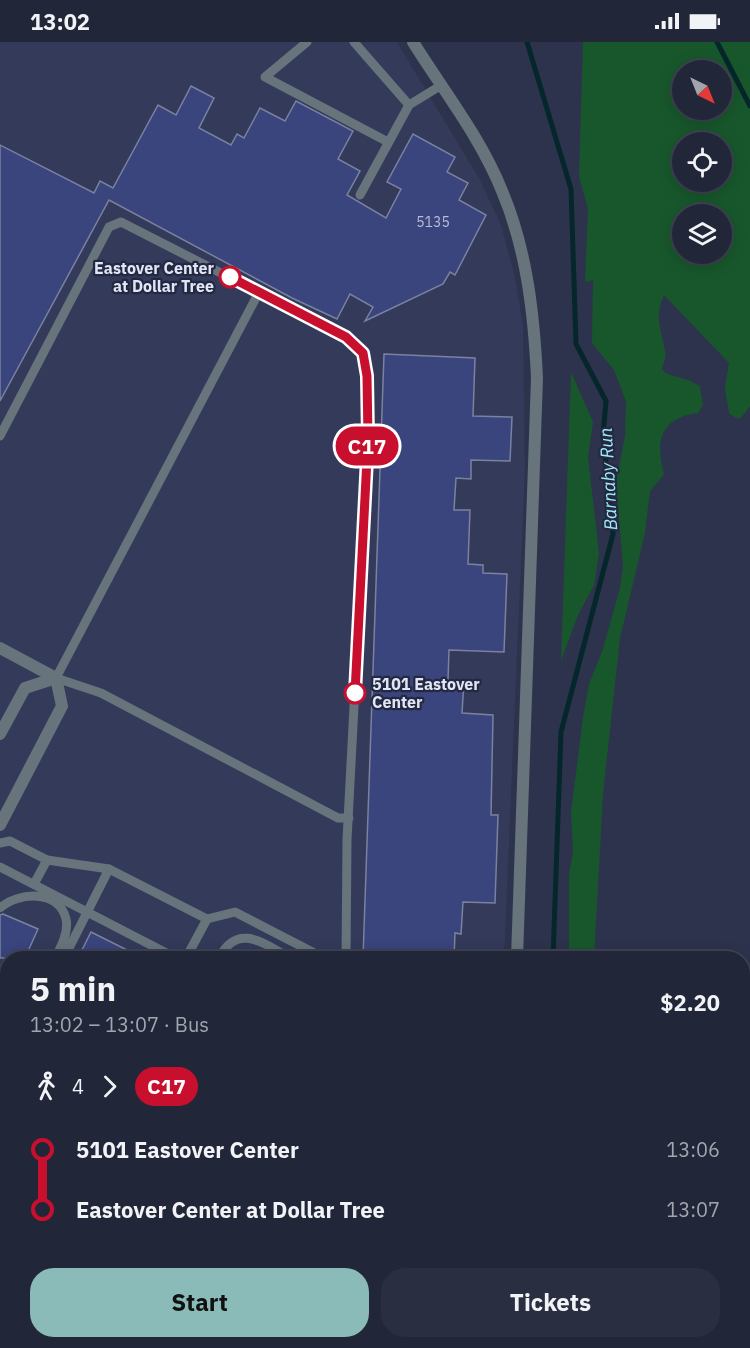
<!DOCTYPE html>
<meta charset="utf-8">
<style>
:root{--surface:#222639;--page:#2a2e41;--text:#f1f3f6;--muted:#a2a5ae;--line:#3f4353;--accent:#8bbbb9}
body{margin:0;font-family:"IBM Plex Sans",sans-serif;background:var(--page);color:var(--text);height:100vh;display:flex;flex-direction:column;font-size:22px;white-space:nowrap}
*{box-sizing:border-box;margin:0}
p{font-size:20px;color:var(--muted)}
.icon{flex:none;width:33px;height:33px;fill:none;stroke:currentColor;stroke-width:2;stroke-linecap:round;stroke-linejoin:round}
.map{position:relative;flex:1;overflow:hidden}
.sheet{position:absolute;left:0px;top:909px;width:750px;height:398px;display:flex;flex-direction:column;background:var(--surface);border-radius:24px 24px 0 0;box-shadow:0 3px 15px #0003,0 0 0 2px var(--line)}
.sheet>*{flex:none}
.badge{padding:0 12px;border-radius:20px;font-size:21px;line-height:39px}
.needle{width:39px;rotate:137deg}
.controls{position:absolute;left:672px;top:18px;display:grid;gap:12px}
.controls a{display:grid;place-items:center;width:60px;height:60px;border-radius:50%;background:var(--surface);box-shadow:0 3px 15px #0003,0 0 0 2px var(--line);font-size:30px}
.map>.badge{position:absolute;translate:-50% -50%;box-shadow:0 0 0 3px #fff}
.legs{display:flex;align-items:center;gap:9px;height:66px;padding:0 30px;font-size:20px}
.legs p{margin-inline-start:auto}
.headline{display:flex;align-items:center;justify-content:space-between;height:102px;padding:0 30px}
h1{font-size:33px;font-weight:700;line-height:45px}
.action{display:flex;gap:12px;margin-top:auto;padding:12px 30px}
.action a{flex:1;height:69px;border-radius:24px;background:var(--accent);color:#111;font-size:24px;font-weight:700;line-height:69px;text-align:center}
.action a+a{background:var(--page);color:var(--text)}
ul{padding:0 30px;list-style:none}
li{display:flex;align-items:center;gap:21px;height:60px;font-size:22px}
li i{display:grid;place-items:center;width:9px;height:100%;margin:0 8px;background:currentColor}
li i::after{content:'';width:15px;height:15px;margin:-8px;border:4px solid;border-radius:50%;background:var(--surface)}
li p{margin-inline-start:auto}
li:first-child i{background:linear-gradient(#0000 50%,currentColor 0)}
li:last-child i{background:linear-gradient(currentColor 50%,#0000 0)}
.status{display:flex;justify-content:space-between;align-items:center;height:42px;padding:0 30px;background:var(--surface);direction:ltr}
.status svg{height:16px;fill:currentColor}
.map>svg:first-child{display:block}
.built{fill:#333a5a}
.green{fill:#18572c;fill-rule:evenodd}
.lines{fill:none;stroke-linecap:round;stroke-linejoin:round}
.stream{stroke:#05272c;stroke-width:5}
.building{fill:#3a447d;stroke:#7b82a0;stroke-width:1.5}
.path{stroke:#8d92a6;stroke-width:3;stroke-dasharray:3 4.5;stroke-linecap:butt}
.service{stroke:#67747c;stroke-width:9}
.minor{stroke:#67747c;stroke-width:12}
.primary{stroke:#97b2c3;stroke-width:15}
.line-1-casing{stroke:#fff;stroke-width:14}
.line-1{stroke:#c8102e;stroke-width:9}
.stop-1-dot{fill:#fff;stroke:#c8102e;stroke-width:3}
.labels{text-anchor:middle;dominant-baseline:central;stroke-width:4.5;stroke-linejoin:round;paint-order:stroke}
.number-label{font-size:14px;fill:#b7bdd8}
.stop-label{font-size:16px;font-weight:bold;fill:#e1e5f6;stroke:#232941;text-anchor:end}
.water-label{font-size:18px;font-style:italic;fill:#a0ebf9;stroke:#232941}
</style>
<div class="status"><b>13:02</b><svg viewBox="0 0 49 12"><path d="M0 12V9h3v3zM5 12V6h3v6zM10 12V3h3v9zM15 12V0h3v12zM26 1h20v11H26zM47 4h2v5h-2z"/></svg></div>
<div class="map">
<svg width="750" height="1306" viewBox="0 0 750 1306">
<rect width="100%" height="100%" fill="#2d334c"/>
<polygon class="built" points="0,0 397,0 480,138 501,183 515,235 523,283 525,426 504,916 8,916 7,1023 0,1020"/>
<g class="green">
<path d="M583 0H750V364L741 376H736L729 371 725 345 729 321 664 253C654 274 661 287 665 309 667 315 663 321 662 327 667 336 688 334 700 345L703 363 698 371C660 376 655 399 664 432L650 449 645 491 620 596 603 752 594 916H569V834L573 810 571 770 583 676 589 642 603 607 620 546 623 524 616 440 625 394 626 359 614 328 592 301 593 238 585 240 588 167 579 134ZM682 28H722V68H682ZM682 100H722V140H682ZM682 172H722V212H682Z"/>
<polygon points="571,330 593,380 588,415 599,511 594,543 578,573 561,619"/>
</g>
<g class="lines">
<g class="stream">
<polyline points="527,0 571,147 576,302 606,359 603,393 613,492 561,690 553,916"/>
<polyline points="717,0 750,64"/>
</g>
</g>
<g class="building">
<polygon points="191,44 214,56 199,86 231,103 237,92 244,96 260,66 285,79 296,59 353,89 338,117 360,129 347,153 386,176 401,147 387,140 413,92 455,115 447,130 468,141 459,158 486,173 455,233 450,230 443,242 365,279 373,265 350,252 337,277 292,256 109,158 0,359 0,103 94,151 100,139 113,146 158,63 176,73"/>
<polygon points="384,312 475,316 473,374 512,375 510,419 471,418 471,437 456,436 454,468 470,468 468,522 483,523 483,531 507,532 504,610 449,608 448,638 464,639 462,671 493,673 491,773 498,773 495,861 463,860 461,892 455,891 454,916 363,916"/>
<polygon points="3,872 38,887 25,916 0,916 0,873"/>
<polygon points="91,890 143,916 78,916"/>
</g>
<g class="lines">
<polyline class="path" points="415,1306 417,1299"/>
<g class="service">
<polyline points="307,0 265,35 388,100"/>
<polyline points="354,0 409,63"/>
<polyline points="360,153 409,63 440,44"/>
<polyline points="259,250 56,636 101,651 338,776 349,776"/>
<polyline points="0,394 109,185 121,180 346,295 363,311 365,318 368,397 347,798 346,916"/>
<polyline points="0,801 10,799 47,818"/>
<polyline points="0,825 176,916"/>
<polyline points="34,842 47,818 109,827 207,877 235,870 324,916"/>
<path d="M0 866C18 850 59 847 66 877 69 890 61 905 55 916"/>
<polyline points="64,916 109,827"/>
<polyline points="186,916 207,877"/>
<path d="M219 916C237 881 262 900 288 915"/>
<polyline points="0,967 8,971"/>
<polyline points="742,1249 750,1249"/>
<polyline points="742,1299 743,1306"/>
<polyline points="126,1306 129,1299"/>
<polyline points="171,1306 174,1299"/>
<polyline points="289,1306 291,1299"/>
<polyline points="662,1306 662,1299"/>
</g>
<g class="minor">
<path d="M413 0C443 48 481 96 502 149 527 208 534 273 537 336L517 916"/>
<polyline points="0,606 56,636 62,664 0,783"/>
<polyline points="0,692 25,646 56,636"/>
<polyline points="0,1036 8,1040"/>
<polyline points="0,1169 8,1172"/>
</g>
<g class="primary">
<polyline points="0,1084 8,1088"/>
<polyline points="0,1119 8,1122"/>
<polyline points="512,1299 554,1304 571,1302 627,1306"/>
</g>
</g>
<g class="lines">
<g class="line-1-casing">
<polyline id="line-1" points="230,235 346,295 363,311 367,334 368,397 355,651"/>
</g>
<use href="#line-1" class="line-1"/>
</g>
<g class="stop-1-dot">
<circle cx="230" cy="235" r="10"/>
<circle cx="355" cy="651" r="10"/>
</g>
<g class="labels">
<g class="number-label">
<text x="433" y="180">5135</text>
</g>
<g class="stop-label">
<text x="214" y="226">Eastover Center<tspan x="214" dy="18">at Dollar Tree</tspan></text>
<text x="372" y="642" text-anchor="start">5101 Eastover<tspan x="372" dy="18">Center</tspan></text>
</g>
<g class="water-label">
<text transform="translate(608 437) rotate(-93)">Barnaby Run</text>
</g>
</g>
</svg>
<div class="controls">
<a><svg class="needle" viewBox="-14 -14 28 28"><path d="M0-13l5 13h-10z" fill="#e53935"/><path d="M0 13l5-13h-10z" fill="#a2a5ae"/></svg></a>
<a><svg class="icon" aria-label="locate" viewBox="0 0 24 24"><circle cx="12" cy="12" r="6"/><path d="M12 2v4M12 18v4M2 12h4M18 12h4"/></svg></a>
<a><svg class="icon" aria-label="layers" viewBox="0 0 24 24"><path d="M12 4l9 5-9 5-9-5zM3 14l9 5 9-5"/></svg></a>
</div>
<b class="badge" style="left:367px;top:404px;background:#c8102e;color:#fff">C17</b>
<section class="sheet">
<div class="headline"><div><h1>5 min</h1><p>13:02 – 13:07 · Bus</p></div><b>$2.20</b></div>
<div class="legs"><svg class="icon" aria-label="walk" viewBox="0 0 24 24"><circle cx="13" cy="4" r="2"/><path d="M13 8l-2 6 4 7M11 14l-3 7M7 12l3-4h3l4 4"/></svg>4<svg class="icon" aria-label="forward" viewBox="0 0 24 24"><path d="M9 5l7 7-7 7"/></svg><b class="badge" style="background:#c8102e;color:#fff">C17</b></div>
<ul>
<li><i style="color:#c8102e"></i><b>5101 Eastover Center</b><p>13:06</p></li>
<li><i style="color:#c8102e"></i><b>Eastover Center at Dollar Tree</b><p>13:07</p></li>
</ul>
<div class="action"><a>Start</a><a>Tickets</a></div>
</section>
</div>
